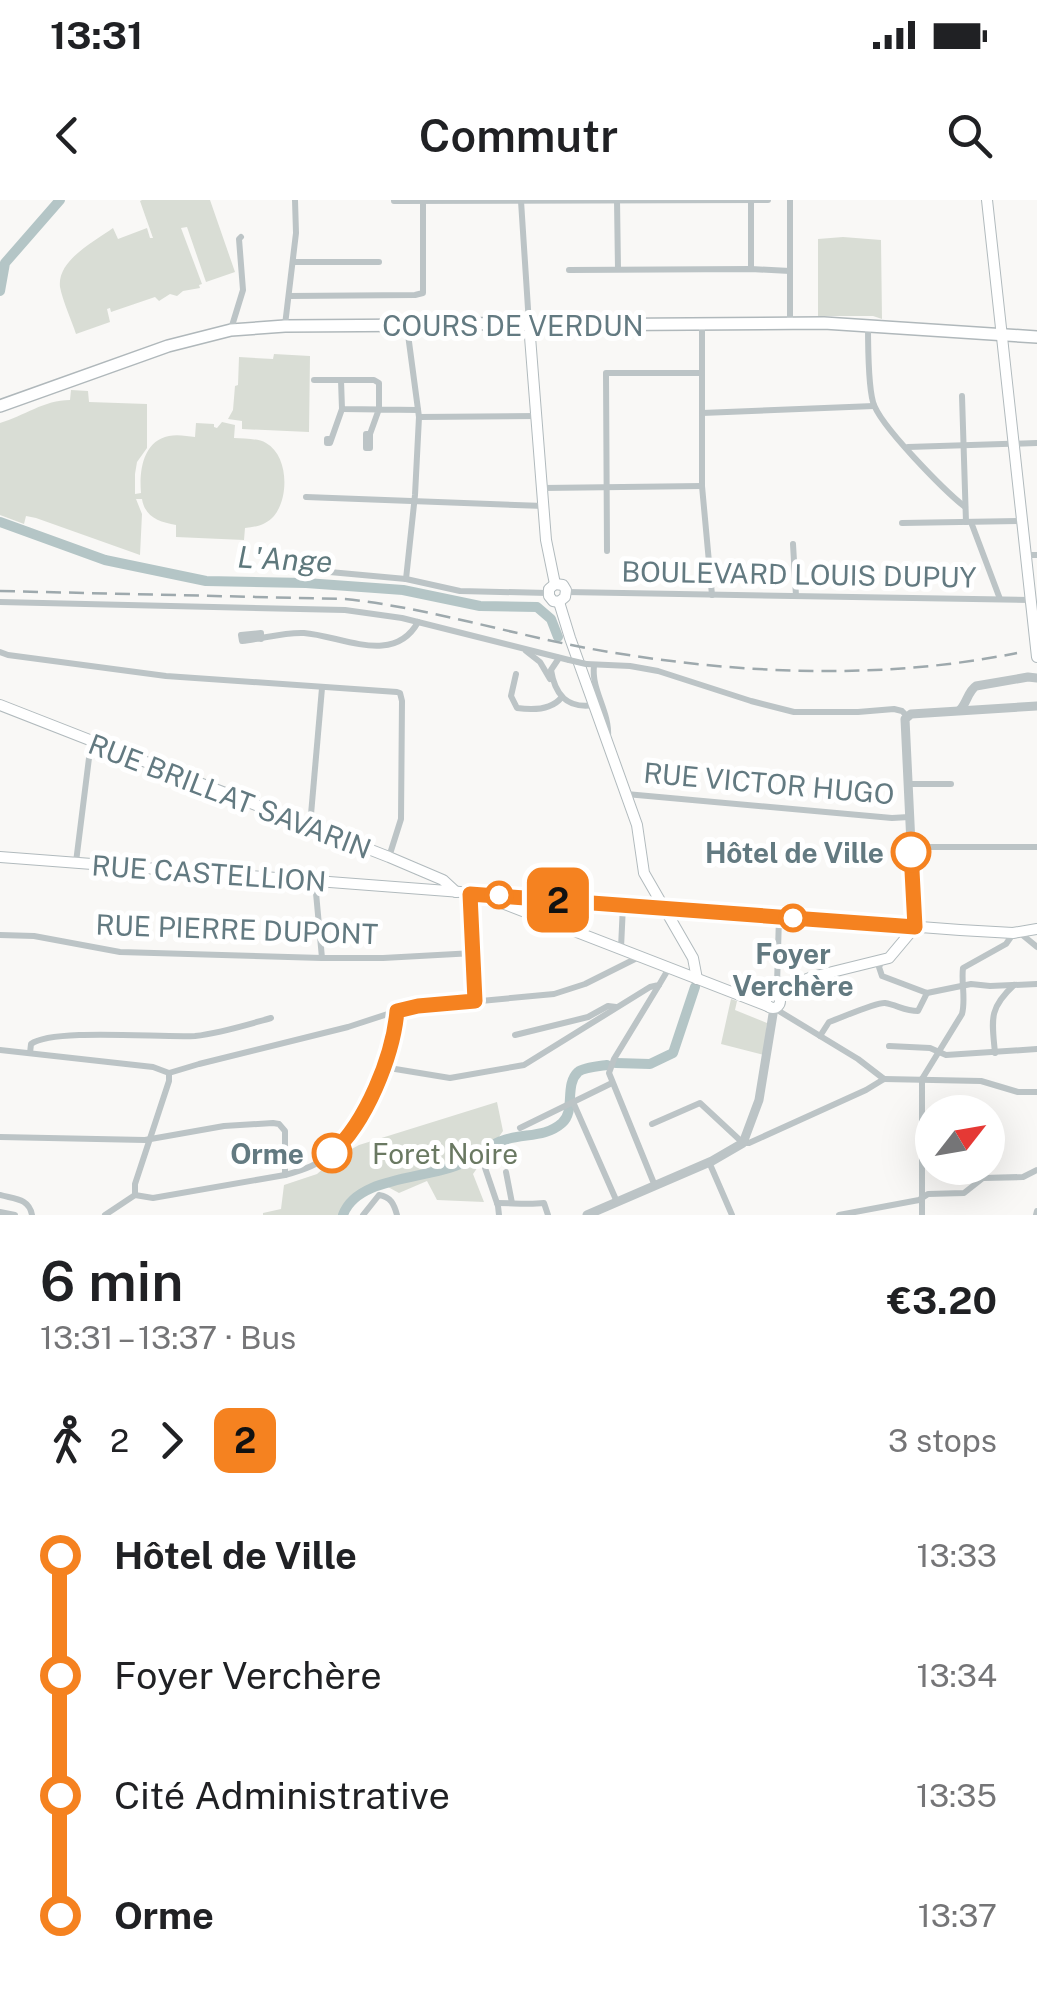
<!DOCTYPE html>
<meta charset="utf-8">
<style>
:root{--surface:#fff;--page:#f6f6f6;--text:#202124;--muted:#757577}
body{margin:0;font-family:"Public Sans",sans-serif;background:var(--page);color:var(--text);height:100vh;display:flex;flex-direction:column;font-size:38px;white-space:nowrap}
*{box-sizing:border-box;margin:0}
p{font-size:32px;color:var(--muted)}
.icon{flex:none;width:55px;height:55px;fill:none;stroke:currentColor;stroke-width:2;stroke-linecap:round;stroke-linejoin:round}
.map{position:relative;height:1015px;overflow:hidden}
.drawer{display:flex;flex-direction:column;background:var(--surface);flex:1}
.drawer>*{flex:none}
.badge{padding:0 20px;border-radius:15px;font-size:35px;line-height:65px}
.needle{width:65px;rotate:59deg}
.fabs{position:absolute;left:915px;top:895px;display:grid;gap:20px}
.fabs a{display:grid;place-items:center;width:90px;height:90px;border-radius:50%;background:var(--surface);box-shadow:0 10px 40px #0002;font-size:50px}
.map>.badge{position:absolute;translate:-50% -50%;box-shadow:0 0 0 5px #fff}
.legs{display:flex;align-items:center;gap:15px;height:110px;padding:0 40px;font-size:32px}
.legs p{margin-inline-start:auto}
.overview{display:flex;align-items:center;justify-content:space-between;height:170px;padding:0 40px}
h1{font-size:55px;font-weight:600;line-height:75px}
ul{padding:0 40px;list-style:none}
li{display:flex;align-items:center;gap:35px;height:120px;font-size:38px}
li i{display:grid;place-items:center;width:15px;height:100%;margin:0 12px;background:currentColor}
li i::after{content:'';width:25px;height:25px;margin:-12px;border:8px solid;border-radius:50%;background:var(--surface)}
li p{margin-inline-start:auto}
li:first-child i{background:linear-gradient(#0000 50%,currentColor 0)}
li:last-child i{background:linear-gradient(currentColor 50%,#0000 0)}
.status{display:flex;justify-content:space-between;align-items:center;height:70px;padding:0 50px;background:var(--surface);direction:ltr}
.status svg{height:28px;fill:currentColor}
header{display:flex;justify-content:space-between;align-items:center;height:130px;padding:0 40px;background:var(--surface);font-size:45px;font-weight:600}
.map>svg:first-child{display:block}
.green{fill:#d9ddd5}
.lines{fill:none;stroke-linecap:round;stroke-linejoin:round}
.river{stroke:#b4c5c6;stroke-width:10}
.secondary-casing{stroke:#b1babd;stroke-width:12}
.primary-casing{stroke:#b0b8bb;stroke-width:14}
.minor{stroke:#bcc4c6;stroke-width:6}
.tertiary{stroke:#bcc4c6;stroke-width:9}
.secondary{stroke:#fff;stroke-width:10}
.primary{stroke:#fff;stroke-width:11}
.rail{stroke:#9ea9ad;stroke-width:2.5;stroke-dasharray:15 8;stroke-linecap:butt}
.minor-bridge{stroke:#bcc4c6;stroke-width:6}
.line-1-casing{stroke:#fff;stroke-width:22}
.line-1{stroke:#f58220;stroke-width:15}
.stop-1-dot{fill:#fff;stroke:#f58220;stroke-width:5}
.labels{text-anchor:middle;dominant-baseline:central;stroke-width:10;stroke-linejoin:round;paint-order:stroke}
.street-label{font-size:28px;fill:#637a81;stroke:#fff}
.stop-label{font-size:28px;font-weight:bold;fill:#637a81;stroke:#fff;text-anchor:end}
.park-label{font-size:28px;fill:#6a7962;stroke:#fff}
.water-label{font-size:30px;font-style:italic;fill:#5e787c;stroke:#fff}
</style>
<div class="status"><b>13:31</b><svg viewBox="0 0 49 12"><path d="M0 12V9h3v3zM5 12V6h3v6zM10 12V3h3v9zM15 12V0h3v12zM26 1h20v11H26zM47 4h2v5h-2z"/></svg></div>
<header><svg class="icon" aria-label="back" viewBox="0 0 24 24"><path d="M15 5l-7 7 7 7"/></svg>Commutr<svg class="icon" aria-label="search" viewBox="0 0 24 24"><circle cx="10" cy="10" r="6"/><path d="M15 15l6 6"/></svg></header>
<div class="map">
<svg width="1037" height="1015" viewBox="0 0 1037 1015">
<rect width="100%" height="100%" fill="#f9f8f6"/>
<g class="green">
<path d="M142 0H210L235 72 206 82 187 27 181 28 202 84 199 85 200 88 183 91 177 96 170 94 159 101 155 97 111 112 110 108 107 109 110 122 76 134C71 119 63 102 60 87 57 60 94 42 113 28L118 39 147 28 150 38H153L140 1Z"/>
<polygon points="843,37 881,40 882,119 873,116 818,116 818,39"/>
<polygon points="274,154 310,156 309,232 242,229 242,221 228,219 233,210 235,186 238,185 239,157 273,159"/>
<path d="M71 190 88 191 89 202 147 204V248L137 262 135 274V294L141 293C139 271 143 241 169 236 177 234 187 236 195 237L196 223 214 224V227L217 228 222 222 235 225 234 238C244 239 258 238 266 243 289 256 289 298 274 316 266 325 256 327 245 328L244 340 176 337V325C159 322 145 317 142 299H136L142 314 140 355 36 318 26 316 24 324 0 315V223C24 216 44 200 70 200Z"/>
<polygon points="731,799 737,801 735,810 767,823 764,855 721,844"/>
<path d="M497 902 503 931 473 974 484 1002 437 1000 427 981 399 993 388 987C369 992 354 996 346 1015H263V1013L281 1009 284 985 317 974 337 957 359 945Z"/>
</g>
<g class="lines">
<g class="river">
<polyline points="0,91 5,63 60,0"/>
<polyline points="0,322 105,360 206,381 306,383 403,390 480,406 537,407 551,419 558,437"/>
<polyline points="616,863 650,864 673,853 695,787"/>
<path d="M343 1015C357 975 430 980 464 962 478 955 490 944 504 940 524 933 545 938 562 923 576 911 564 885 578 872 584 867 600 866 607 865"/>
</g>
<g class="secondary-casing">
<g id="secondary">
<polyline points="987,0 1037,457"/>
<polyline points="529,124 546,340 555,384"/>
<polyline points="555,384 563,385 566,390 565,397 559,402"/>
<polyline points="555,384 549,389 549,396 553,401 559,402"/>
<polyline points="559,402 570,438 637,625 644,673 693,758 697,779"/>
<polyline points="0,505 389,657 443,680 456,692"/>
<polyline points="0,657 960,730 1013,733 1037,729"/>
<polyline points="489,698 770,807"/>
<circle cx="773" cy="801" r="7"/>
<polyline points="778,796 790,786 812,777 889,758 915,727"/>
</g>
</g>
<g class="primary-casing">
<polyline id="primary" points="0,206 168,146 231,130 285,126 436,125 441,123 543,125 824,123 1037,137"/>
</g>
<g class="minor">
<polyline points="617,0 618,69"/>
<polyline points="751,0 751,69"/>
<polyline points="790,0 790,123"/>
<polyline points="394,1 768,0"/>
<polyline points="521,1 529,124"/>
<polyline points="294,62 379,62"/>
<polyline points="569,70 751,69 790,71"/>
<polyline points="289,96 415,95 423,93 423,0"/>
<polyline points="702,124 702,286 712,395"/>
<path d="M868 124C868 144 868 184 873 202 879 225 945 291 965 307"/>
<polyline points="285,125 296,33 295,0"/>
<polyline points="231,129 243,90 239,39 241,37"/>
<polyline points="314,180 341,180"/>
<polyline points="962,196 966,322"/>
<polyline points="702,213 874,206"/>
<polyline points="419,217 537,216"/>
<polyline points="370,234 366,234 366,248 370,248 370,234 379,209 379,183 374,180 341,180 342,209 418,210"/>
<polyline points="330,239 327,239 327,243 330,243 342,209"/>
<polyline points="908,247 1037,243"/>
<polyline points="543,288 702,286"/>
<polyline points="306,297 544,306"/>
<polyline points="971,322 1000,399"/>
<polyline points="902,323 1022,321"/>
<polyline points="793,344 796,396"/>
<polyline points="607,351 606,173 702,173"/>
<polyline points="1026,355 1037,355"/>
<polyline points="286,368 406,379 460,391 548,393"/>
<polyline points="406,379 415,295 419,217 407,127"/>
<polyline points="566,392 1030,400"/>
<polyline points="0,402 345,410 402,418 569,460"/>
<path d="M261 439V433L241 435 242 441C262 439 284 432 304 433 342 436 394 466 418 422"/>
<polyline points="526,451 540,462 550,479"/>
<polyline points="0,452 8,455 166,476 397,492 400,493 402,501 401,619 389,657"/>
<path d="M559 458 551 470C555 495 567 509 594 505"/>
<polyline points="586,464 630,466 658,471 751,501 794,512 858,512 894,509 902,511 907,516"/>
<path d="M594 466C591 490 610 512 608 537"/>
<path d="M516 474 511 496 517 508C531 510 551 510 561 498"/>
<polyline points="908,584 951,584"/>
<polyline points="626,594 892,618 909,617"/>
<polyline points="310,626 322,488"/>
<polyline points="911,647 1037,647"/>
<polyline points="76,662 91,542"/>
<polyline points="315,682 322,758"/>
<polyline points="470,693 475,801"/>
<polyline points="1020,733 1037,747"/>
<polyline points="0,735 34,736 120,752 322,758 383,758 474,753"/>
<polyline points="621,748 623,705"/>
<polyline points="882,761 879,767 882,776 927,793 971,784 990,786 1037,784"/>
<polyline points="770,794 775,791 777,784 779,717"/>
<polyline points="774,808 858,859 884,879"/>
<polyline points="515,835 588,817 608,806 616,807"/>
<path d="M820 836 829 822C841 818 876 802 885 803 897 805 905 811 918 811L927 793"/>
<polyline points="889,846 930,848 946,855 1037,849"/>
<polyline points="0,850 153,867 169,873 199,864 348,827 406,808 554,794 585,784 639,757"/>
<path d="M30 853 31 844C53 828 161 838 195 836 221 833 246 825 271 818"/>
<path d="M995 853C992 820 988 809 1014 785"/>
<polyline points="383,867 450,878 524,865 650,787 659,785 669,768"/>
<polyline points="884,879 981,881 1018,892 1037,892"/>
<path d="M922 879 962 814C966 799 961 783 963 768L1006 744 1013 734"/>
<polyline points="922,879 922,1015"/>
<polyline points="573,902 617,1002"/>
<polyline points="652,924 700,903 743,943 749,943 866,890 884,879"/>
<polyline points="520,928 612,883"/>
<polyline points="0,937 145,940 224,926 273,923 279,924 285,931 285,975"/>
<polyline points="482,959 498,1006 499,1015"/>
<polyline points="709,962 732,1015"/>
<polyline points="506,972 512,1003"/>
<polyline points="655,986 609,873 614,859 659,785"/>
<path d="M0 995C14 999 29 998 32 1015"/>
<path d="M135 995 153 998 285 975C304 970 320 964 334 951 365 926 393 851 397 812"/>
<polyline points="135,995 135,984 169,881 169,873"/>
<path d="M497 1003C514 1003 528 1005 544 1003L548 1015"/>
<polyline points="0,1012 15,1015"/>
<polyline points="105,1015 135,995"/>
<path d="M363 1015 379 995C391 997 394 1004 397 1015"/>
<polyline points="839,1015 919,1000 928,994 964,993 983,978 1023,977 1037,970"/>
<polyline points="1036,1015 1037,1011"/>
</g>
<g class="tertiary">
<path d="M960 510C967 503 968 491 976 486L1028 477 1037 478"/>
<polyline points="915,727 905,519 911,514 1037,506"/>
<polyline points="587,1015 712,961 743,943 759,900 774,808"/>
</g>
<use href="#secondary" class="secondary"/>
<use href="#primary" class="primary"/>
<path class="rail" d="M0 391 345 399C429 408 510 434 592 449 732 474 878 481 1017 453"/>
<polyline class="minor-bridge" points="569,460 586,464"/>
</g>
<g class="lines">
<g class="line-1-casing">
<path id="line-1" d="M332 953C366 923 393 856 397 811L418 806 475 801 470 694 915 727 911 652"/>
</g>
<use href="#line-1" class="line-1"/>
</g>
<g class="stop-1-dot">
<circle cx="911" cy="652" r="18"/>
<circle cx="499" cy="695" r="12"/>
<circle cx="793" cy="718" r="12"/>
<circle cx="332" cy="953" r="18"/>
</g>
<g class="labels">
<g class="street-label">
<text x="513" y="125">COURS DE VERDUN</text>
<text transform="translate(799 374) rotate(1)">BOULEVARD LOUIS DUPUY</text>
<text transform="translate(769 583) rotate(5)">RUE VICTOR HUGO</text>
<text transform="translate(230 596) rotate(21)">RUE BRILLAT SAVARIN</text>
<text transform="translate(209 673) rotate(4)">RUE CASTELLION</text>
<text transform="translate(237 729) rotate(2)">RUE PIERRE DUPONT</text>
</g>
<g class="stop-label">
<text x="884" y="652">Hôtel de Ville</text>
<text x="793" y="753" text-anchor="middle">Foyer<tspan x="793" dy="32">Verchère</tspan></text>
<text x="304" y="953">Orme</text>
</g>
<g class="park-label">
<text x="445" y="953">Foret Noire</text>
</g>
<g class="water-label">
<text transform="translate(285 359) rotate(3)">L'Ange</text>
</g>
</g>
</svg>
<div class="fabs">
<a><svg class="needle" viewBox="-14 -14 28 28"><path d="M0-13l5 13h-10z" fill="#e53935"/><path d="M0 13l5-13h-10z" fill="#757577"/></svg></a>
</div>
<b class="badge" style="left:558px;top:700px;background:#f58220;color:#111">2</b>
</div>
<section class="drawer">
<div class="overview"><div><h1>6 min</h1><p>13:31 – 13:37 · Bus</p></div><b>€3.20</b></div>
<div class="legs"><svg class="icon" aria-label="walk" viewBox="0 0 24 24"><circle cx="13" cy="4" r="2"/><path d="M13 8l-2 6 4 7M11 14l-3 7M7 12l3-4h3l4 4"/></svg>2<svg class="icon" aria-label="forward" viewBox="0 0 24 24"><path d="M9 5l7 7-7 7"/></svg><b class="badge" style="background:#f58220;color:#111">2</b><p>3 stops</p></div>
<ul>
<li><i style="color:#f58220"></i><b>Hôtel de Ville</b><p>13:33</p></li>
<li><i style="color:#f58220"></i><span>Foyer Verchère</span><p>13:34</p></li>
<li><i style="color:#f58220"></i><span>Cité Administrative</span><p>13:35</p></li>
<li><i style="color:#f58220"></i><b>Orme</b><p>13:37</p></li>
</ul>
</section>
